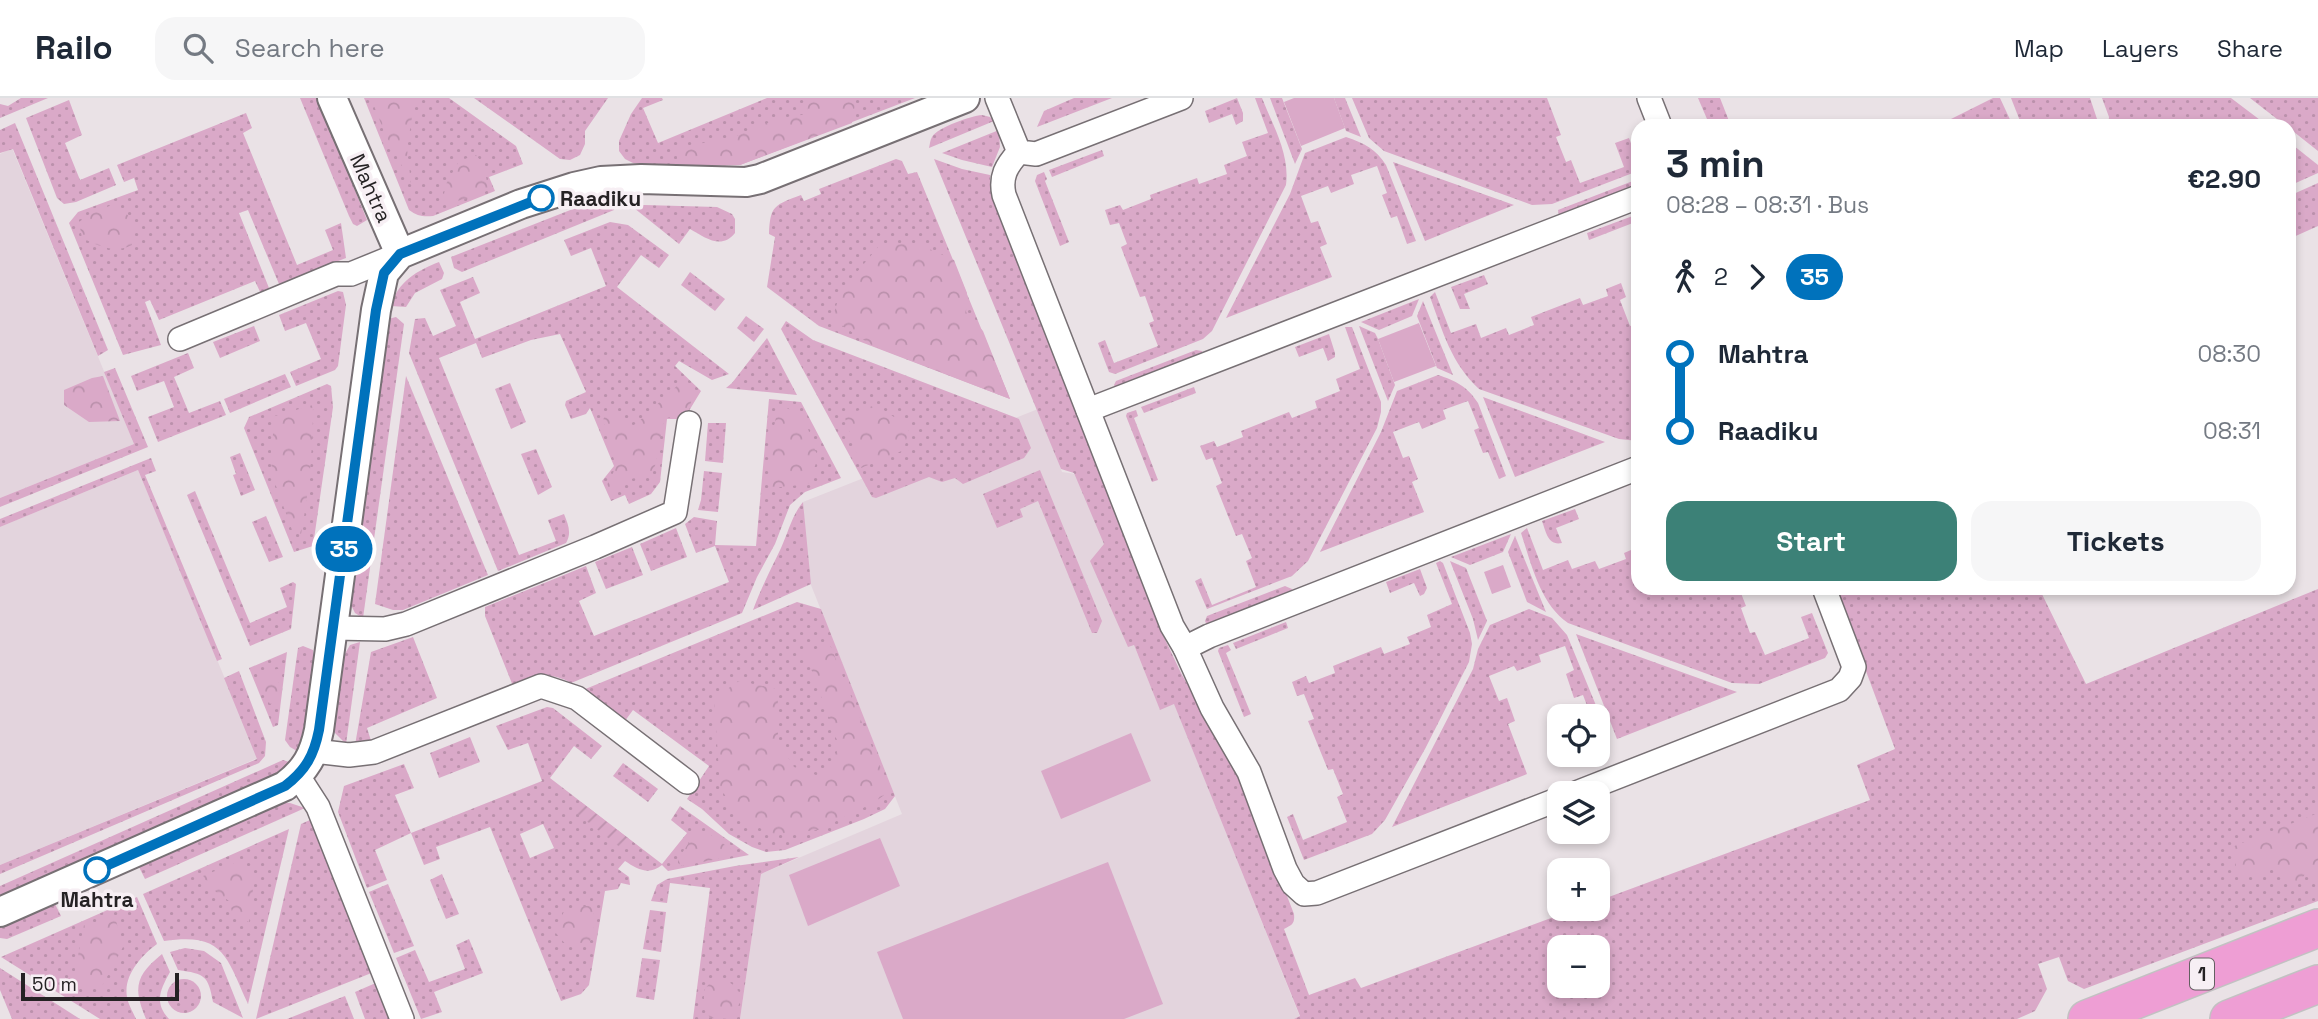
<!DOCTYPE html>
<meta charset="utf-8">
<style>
:root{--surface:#fff;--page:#f6f6f7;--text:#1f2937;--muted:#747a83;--line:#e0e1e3;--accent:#3c8177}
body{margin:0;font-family:"Space Grotesk",sans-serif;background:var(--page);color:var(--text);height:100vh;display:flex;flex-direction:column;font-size:26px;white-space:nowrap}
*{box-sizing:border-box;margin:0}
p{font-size:23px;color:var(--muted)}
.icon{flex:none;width:38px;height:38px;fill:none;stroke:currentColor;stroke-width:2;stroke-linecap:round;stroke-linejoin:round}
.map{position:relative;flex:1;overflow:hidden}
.details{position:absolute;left:1631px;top:21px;width:665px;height:476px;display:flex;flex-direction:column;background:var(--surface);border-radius:21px;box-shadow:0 4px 10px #0003}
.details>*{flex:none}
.badge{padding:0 14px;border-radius:23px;font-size:24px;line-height:46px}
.controls{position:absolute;left:1547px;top:606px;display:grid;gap:14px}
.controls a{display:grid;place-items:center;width:63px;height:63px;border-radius:14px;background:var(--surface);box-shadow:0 4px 10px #0003;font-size:35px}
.scale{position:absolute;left:21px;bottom:18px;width:158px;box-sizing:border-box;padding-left:7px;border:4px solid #252224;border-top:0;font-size:19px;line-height:24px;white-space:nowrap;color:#252224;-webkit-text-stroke:5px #f7eff4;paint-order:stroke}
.map>.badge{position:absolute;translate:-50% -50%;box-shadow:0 0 0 4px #fff}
.legs{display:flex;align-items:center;gap:10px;height:77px;padding:0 35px;font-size:23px}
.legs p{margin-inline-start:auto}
.summary{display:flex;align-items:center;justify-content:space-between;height:119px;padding:0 35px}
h1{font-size:38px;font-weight:800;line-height:52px}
.button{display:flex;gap:14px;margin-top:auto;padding:14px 35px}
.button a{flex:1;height:80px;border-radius:21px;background:var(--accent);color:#fff;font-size:28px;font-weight:800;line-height:80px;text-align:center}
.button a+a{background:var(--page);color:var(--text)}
ul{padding:0 35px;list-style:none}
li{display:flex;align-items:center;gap:24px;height:77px;font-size:26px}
li i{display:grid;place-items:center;width:10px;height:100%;margin:0 9px;background:currentColor}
li i::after{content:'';width:18px;height:18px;margin:-9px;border:5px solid;border-radius:50%;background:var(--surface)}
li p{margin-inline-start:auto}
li:first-child i{background:linear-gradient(#0000 50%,currentColor 0)}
li:last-child i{background:linear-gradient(currentColor 50%,#0000 0)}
header{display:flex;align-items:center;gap:42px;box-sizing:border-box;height:98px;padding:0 35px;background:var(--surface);border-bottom:2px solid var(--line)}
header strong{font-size:33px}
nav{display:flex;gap:38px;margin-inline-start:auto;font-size:24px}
.search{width:490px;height:63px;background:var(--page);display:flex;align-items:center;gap:18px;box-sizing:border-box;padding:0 24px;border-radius:21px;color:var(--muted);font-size:26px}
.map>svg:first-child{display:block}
.built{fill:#e3d4dd}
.grass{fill:url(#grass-dots);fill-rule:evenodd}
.forest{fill:url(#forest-crowns)}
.garden{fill:url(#garden-furrows)}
.pitch{fill:#daa9c8}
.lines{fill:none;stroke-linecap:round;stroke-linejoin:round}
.minor-casing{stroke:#777074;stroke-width:26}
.tertiary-casing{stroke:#777074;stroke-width:32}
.trunk-casing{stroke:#c2c1c2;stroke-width:40}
.minor{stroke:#fff;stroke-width:23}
.tertiary{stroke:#fff;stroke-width:28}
.trunk{stroke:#ee9ed4;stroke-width:37}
.line-1-casing{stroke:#fff;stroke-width:16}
.line-1{stroke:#0072bc;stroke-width:10}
.stop-1-dot{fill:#fff;stroke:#0072bc;stroke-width:3.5}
.labels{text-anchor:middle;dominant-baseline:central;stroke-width:7;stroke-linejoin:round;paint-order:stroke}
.shield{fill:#f7eff4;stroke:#646062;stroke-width:2}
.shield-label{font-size:19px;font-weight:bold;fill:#252224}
.street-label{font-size:21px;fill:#252224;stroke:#f7eff4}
.stop-label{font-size:21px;font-weight:bold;fill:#252224;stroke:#f7eff4;text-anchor:start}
</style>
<header>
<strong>Railo</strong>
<div class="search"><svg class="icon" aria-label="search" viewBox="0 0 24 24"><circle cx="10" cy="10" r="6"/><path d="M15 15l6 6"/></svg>Search here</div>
<nav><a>Map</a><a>Layers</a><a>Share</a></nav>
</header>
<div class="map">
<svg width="2318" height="921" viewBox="0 0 2318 921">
<defs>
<pattern id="grass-dots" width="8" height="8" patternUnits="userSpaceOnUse" patternTransform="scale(1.75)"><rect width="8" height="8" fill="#daa9c8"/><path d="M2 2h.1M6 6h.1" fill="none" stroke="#bb91ac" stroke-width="1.8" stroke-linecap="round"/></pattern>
<pattern id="forest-crowns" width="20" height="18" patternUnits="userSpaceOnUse" patternTransform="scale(1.75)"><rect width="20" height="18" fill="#daa9c8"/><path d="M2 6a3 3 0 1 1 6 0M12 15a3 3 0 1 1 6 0" fill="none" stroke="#bb91ac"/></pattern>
<pattern id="garden-furrows" width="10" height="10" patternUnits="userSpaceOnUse" patternTransform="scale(1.75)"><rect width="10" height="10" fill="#daa9c8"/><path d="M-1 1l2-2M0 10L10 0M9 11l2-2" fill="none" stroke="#bb91ac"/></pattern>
</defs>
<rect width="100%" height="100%" fill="#eae2e6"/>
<g class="built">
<polygon points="12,50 134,346 0,400 0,56"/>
<polygon points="1038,311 1062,374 1076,376 1105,447 1097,457 1160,611 1174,605 1300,919 1294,921 740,921 761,776 902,716 809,482 803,404"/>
<polygon points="138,372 258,660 0,767 0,429"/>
</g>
<g class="grass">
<polygon points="21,0 48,0 0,20 0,6 8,8"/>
<polygon points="300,0 318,0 367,122 357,128 353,126 349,118"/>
<path d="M364 0H449L516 48 523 66 489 79 495 93 433 118C423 119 417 118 409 112Z"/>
<polygon points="474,0 608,0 585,33 585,46 580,57 570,62 560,61"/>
<polygon points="642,0 662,0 663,2 643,10 658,45 767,0 915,0 740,67 698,68 643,67 633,65 625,61 619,53 619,43 631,16"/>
<polygon points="1074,0 1112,0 1037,29 1044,13"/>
<polygon points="1237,0 1243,15 1243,23 1236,27 1232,16 1209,25 1205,13"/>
<path d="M1255 0H1262C1273 28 1290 56 1286 87L1212 233 1203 241 1115 276 1109 274 1098 245 1105 242 1114 265 1158 248 1149 225 1154 223 1145 198 1140 199 1121 149 1127 146 1119 125 1110 127 1105 112 1120 107 1123 112 1151 101 1150 97 1197 80 1199 86 1227 76 1224 67 1247 58 1242 44 1268 35Z"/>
<polygon points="1270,0 1282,0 1302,51 1295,66"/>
<polygon points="1334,0 1345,0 1361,39 1346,33"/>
<polygon points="1352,0 1547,0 1561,37 1556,39 1566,64 1571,62 1580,85 1624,69 1615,45 1629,40 1638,64 1638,73 1552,106 1532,107 1384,53 1369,40"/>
<polygon points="1698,0 1720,0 1731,28 1710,28"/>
<polygon points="1993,0 2000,0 2013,28 1937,28"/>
<polygon points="2011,0 2090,0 2097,21 2096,28 2022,28"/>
<polygon points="2102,0 2231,0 2268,28 2108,28 2109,19"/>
<polygon points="2250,0 2318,0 2318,53 2289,30 2289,28 2286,28"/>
<polygon points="69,2 82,37 65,45 80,82 109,70 116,87 76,104 64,106 57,100 26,20"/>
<polygon points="246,15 252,30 243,35 297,167 333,152 325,132 341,125 346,160 279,186 248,112 239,115 271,195 262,198 255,183 159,222 150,202 145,204 161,247 123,257 69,125 78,114 138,92 134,80 124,84 117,67"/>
<path d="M982 17 990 19 994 23 929 50C930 46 930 42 932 39 938 29 971 18 982 17Z"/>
<polygon points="15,25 108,252 98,258 13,51 0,55 0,32"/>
<polygon points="999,32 1000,49 992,69 962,62 942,55"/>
<path d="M1346 39C1364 45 1376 51 1386 67L1416 143 1407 146 1397 118 1391 120 1382 97 1387 95 1377 68 1351 77 1354 86 1331 95 1328 88 1301 98 1311 125 1318 123 1327 146 1320 149 1332 179 1226 220 1290 96 1305 55Z"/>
<polygon points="2289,44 2318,67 2318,75 2289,88"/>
<polygon points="1102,52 1104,58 1052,79 1049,72"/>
<path d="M896 61 902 63 908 76 917 74 1010 301 819 228 767 189 775 139 769 136C770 107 775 107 801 97L804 103 821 96 819 91Z"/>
<path d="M934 61 962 71 990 77V90L1162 535 1181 575 1243 685 1294 816C1295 826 1292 827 1284 831L1309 897 1355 880 1361 890 1578 810H1598V803L1870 702 1857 667 1895 651 1835 490H2039L2086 586 2318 491V803L2084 891 2068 883 2059 859 2038 866 2047 891 2035 913 2017 921H1294L1300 918 1174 606 1160 612 1134 547 1128 549 1090 463 1104 446 1074 375 1061 371ZM1559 849H1598V887H1559Z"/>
<polygon points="1393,64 1514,107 1425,143"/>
<polygon points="1044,74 1047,81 1045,83 1069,144 1060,148 1035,83 1037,77"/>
<polygon points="1638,81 1638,91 1559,118 1558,112"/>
<polygon points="2318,85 2318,128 2289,141 2289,98"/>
<polygon points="618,98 614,112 462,174 454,170 451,159 578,109"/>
<path d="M644 107 717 109 732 116 735 121V135C721 152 706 140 690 131L679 146 634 110Z"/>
<polygon points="1638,116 1638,123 1589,142 1587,135"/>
<path d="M610 124 628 127 669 157 659 170 641 157 617 189 729 276 712 282 679 263 675 268 701 293 684 321H667L660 384 651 396 629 406 625 397 611 403 602 383 614 368 590 310 586 316 571 321 565 307 566 303 586 294 560 236 531 242 482 260 476 245 439 260 519 457 556 443 548 422 564 416C568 426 572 435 566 445L498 473 409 255 415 221 425 220 433 238 456 228 440 192 473 179 480 195 460 204 475 241 606 188 591 150 571 158 564 142Z"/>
<path d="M439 164 444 175 442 181 415 195 406 209 391 208C397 184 418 172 439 164Z"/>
<polygon points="690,174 725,201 715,213 681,187"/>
<polygon points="1484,177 1488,186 1464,196 1470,211 1460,211 1451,189"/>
<path d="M1621 185 1626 199 1620 202 1630 228 1633 227 1638 241V343L1619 341 1479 291C1451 265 1443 234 1430 199L1435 194 1451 235 1476 226 1481 240 1506 230 1509 237 1534 227 1531 219 1580 200 1583 207 1608 198 1606 191Z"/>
<polygon points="338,193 343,194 346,207 338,268 335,272 296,288 290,274 321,261 306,225 285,233 279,217"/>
<polygon points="1419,201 1412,218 1379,232 1361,224"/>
<polygon points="1423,203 1453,277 1437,270 1417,218"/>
<polygon points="746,218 764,231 754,244 737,230"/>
<polygon points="396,219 404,226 363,520 355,515 350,505 388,221"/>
<polygon points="786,223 813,242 1019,321 1031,350 1024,360 963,386 955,380 942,384 929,379 876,400 872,399 781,231"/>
<polygon points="254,228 260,243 220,260 213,244"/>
<polygon points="1359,228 1375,235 1378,241 1395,287 1388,303"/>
<polygon points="1345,229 1352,229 1381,304 1381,314 1377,330 1308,463 1292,478 1207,511 1195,483 1201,480 1212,507 1256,489 1246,463 1252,460 1242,436 1236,438 1216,388 1222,385 1212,360 1206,362 1200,348 1214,343 1217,349 1243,339 1241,333 1289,314 1292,320 1317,310 1315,303 1340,293 1336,281 1360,271"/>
<polygon points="1329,236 1335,255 1335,259 1328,263 1323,250 1299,259 1295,249"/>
<polygon points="767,240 797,297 726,290 732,285"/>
<polygon points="1196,252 1202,253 1204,259 1117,294 1114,287 1116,283"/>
<polygon points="188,255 194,270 174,279 189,315 220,303 226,317 158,344 148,319 174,309 164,283 137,293 131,278"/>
<polygon points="115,270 148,349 0,409 0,400 134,346 104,274"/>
<polygon points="285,276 291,289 230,315 224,301"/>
<path d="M1438 277C1456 283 1467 288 1478 305L1506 378 1499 381 1488 354 1483 355 1474 332 1479 330 1468 303 1443 312 1446 321 1422 331 1419 324 1393 334 1403 360 1409 358 1418 381 1412 384 1424 414 1320 454 1381 334 1397 293Z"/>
<polygon points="406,278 488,477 403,512 393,512 375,506"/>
<polygon points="510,285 526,324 511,331 495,291"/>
<polygon points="327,286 331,288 333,309 313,448 294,454 244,330 249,319"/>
<polygon points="1194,289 1196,295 1144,315 1141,309"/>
<polygon points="1483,299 1605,344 1515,379"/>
<path d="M769 301 801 304 841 380 805 394 790 407 775 446 757 479 742 515 571 585C547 572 537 579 513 588L485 518V509L586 468 596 495 579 503 594 538 729 484 715 448 696 455 685 426 694 419 717 423 715 447 756 448Z"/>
<polygon points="1136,312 1138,318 1134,320 1158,382 1152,384 1126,318 1127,315"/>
<polygon points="708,325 726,325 723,365 705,363"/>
<polygon points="536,351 552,389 538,397 521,356"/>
<polygon points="240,355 255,392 241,398 233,377 236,376 230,359"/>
<polygon points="151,360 156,373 145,377 222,561 217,563 138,372 0,429 0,421"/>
<polygon points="1040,372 1102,523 1097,535 1092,535 1038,403 1020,411 1023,419 997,430 983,396"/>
<polygon points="704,373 722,375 718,414 698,412 701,402"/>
<polygon points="195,393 250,525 287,509 280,490 293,484 296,486 291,531 250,548 187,397"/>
<path d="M803 404 811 486 753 512C761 490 771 471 781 450 788 435 792 417 803 404Z"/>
<path d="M1575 411 1579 421 1556 430 1562 445C1548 448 1546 434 1542 423Z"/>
<polygon points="266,418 283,459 269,464 252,424"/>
<polygon points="676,430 687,459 651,473 640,446"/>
<path d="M1527 430 1543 472 1568 462 1572 471 1595 463 1599 471 1626 461 1624 455 1638 449V490H1739L1746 508 1741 510 1750 535 1755 534 1765 557 1809 540 1801 519 1812 515 1828 555 1825 560 1759 586 1732 585 1568 525C1540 506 1531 465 1521 435Z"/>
<polygon points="1511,436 1503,454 1470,467 1451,459"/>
<polygon points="1515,438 1546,514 1527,504 1508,454"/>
<polygon points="632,449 643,477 606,491 595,464"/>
<polygon points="1440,463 1443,465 1470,535 1472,546 1469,564 1425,651 1385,722 1372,736 1304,762 1287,719 1293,716 1303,742 1347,724 1337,699 1343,696 1333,671 1328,672 1308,623 1314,621 1304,596 1297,598 1292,584 1306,578 1309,585 1335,575 1333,568 1381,549 1384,556 1410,546 1407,539 1431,529 1427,517 1452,506 1436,465"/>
<polygon points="1450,463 1466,470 1487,523 1478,542 1473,521"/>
<polygon points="1420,471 1427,490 1424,496 1420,498 1414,485 1390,495 1386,484"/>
<polygon points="1285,488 1292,491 1293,495 1208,529 1205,523 1207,518"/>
<polygon points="797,504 821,511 895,698 885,711 864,721 785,752 766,754 752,749 729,736 702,711 687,701 709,668 633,612 622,627 583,592"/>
<polygon points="1529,511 1552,520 1567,537 1609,639 1607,644 1601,646 1598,637 1598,618 1591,618 1583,597 1574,600 1566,576 1574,572 1565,548 1539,557 1541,564 1517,573 1514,568 1489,578 1499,603 1507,600 1515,623 1508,626 1527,676 1392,729 1473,571 1478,551 1490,527"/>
<polygon points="1286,524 1288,530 1236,551 1233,545"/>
<polygon points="1576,536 1737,594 1617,641"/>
<polygon points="413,539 437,600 367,630 372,646 355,647 371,554"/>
<polygon points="360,544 346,646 333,633 342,561 350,547"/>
<polygon points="1228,547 1231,552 1226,555 1251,616 1244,619 1218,553 1219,550"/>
<polygon points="303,548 313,552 314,560 306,624 297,653 290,649 285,642 298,550"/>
<polygon points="287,554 278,627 273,629 249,570"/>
<polygon points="239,573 266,644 265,658 259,665 0,776 0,767 257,661 224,580"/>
<path d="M547 609 553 610 602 648 591 661 574 648 550 680 662 766 687 735 671 722 680 708 749 757 668 773 662 767C649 778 637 771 625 763L618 771 629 779 630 787 621 785 618 791 605 793 589 887 581 896 561 903 490 729 436 749 440 761 424 767 411 735 375 752 387 782 367 790 338 714 344 688 404 666 414 690 395 697 411 735 542 683 528 645 508 652 496 628ZM543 726 554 750 530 760 520 736Z"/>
<polygon points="470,639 480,664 439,680 430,655"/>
<polygon points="283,662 289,664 278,676 0,801 0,788"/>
<polygon points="623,665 658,691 648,704 613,678"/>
<polygon points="284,705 290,705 305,710 145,781 139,769"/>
<polygon points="312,721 374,874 256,921 301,726"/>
<path d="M289 731 248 906C226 858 224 834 164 843L143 796Z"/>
<polygon points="799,759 761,776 740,921 693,921 710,790 670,785 667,805 651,803 657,787 667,781 735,768"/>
<polygon points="442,776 459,816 446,821 430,782"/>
<polygon points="388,786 414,848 394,855 369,794"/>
<path d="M137 799 157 846C142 857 123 877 127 899 128 906 133 914 136 921H100L1 859Z"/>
<polygon points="55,806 61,818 7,841 0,840 0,830"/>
<polygon points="650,812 666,814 661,854 643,851"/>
<polygon points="469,841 483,875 434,894 442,914 421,921 396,860 415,852 429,884 465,871 456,847"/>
<path d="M185 850 204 853 221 865 243 920 213 904C208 877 205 876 178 872L170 854Z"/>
<path d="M162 856 170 874C160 892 154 905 169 921H146C133 890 135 878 162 856Z"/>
<polygon points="642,860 660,862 654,902 636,899"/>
<polygon points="0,870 80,921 12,921 0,892"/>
<circle cx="184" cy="898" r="17"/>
<polygon points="378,884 395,921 365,921 355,894"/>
<polygon points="345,898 354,921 287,921"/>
</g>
<g class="forest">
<polygon points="371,0 415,0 407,51 411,85 385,36"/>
<polygon points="805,0 856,0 852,25 740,67 677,68 677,49 729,41 780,20 808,16"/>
<polygon points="476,57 483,66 489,92 466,101 442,106 446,86 459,63"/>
<path d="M112 107 122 111 133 123 132 147C115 156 99 148 82 140L79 124 91 115Z"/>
<polygon points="916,145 954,162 967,195 966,214 983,233 1010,301 873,248 832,221 841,193 879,148"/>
<polygon points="103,278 120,323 89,324 64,307 64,292 92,280"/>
<polygon points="681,284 693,295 689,313 664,321 655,368 648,378 629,381 616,393 606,389 616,369 603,322 610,307 628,329 636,326"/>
<polygon points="779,306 804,319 818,360 808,386 772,390 770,346"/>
<path d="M313 307C313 351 309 393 301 436L292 432 272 377 271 354 275 318Z"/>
<polygon points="876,307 909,329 904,352 861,370 844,317"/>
<polygon points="830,547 890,693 873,705 818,732 774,736 737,720 720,688 714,600 739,583 778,591 778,643 794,669 824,680 839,648 805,554"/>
<polygon points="278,571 279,600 270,606 259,586 262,573"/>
<polygon points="2318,715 2318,780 2308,772 2298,786 2272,771 2239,782 2232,749"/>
<polygon points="704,736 711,737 735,754 733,758 682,768 678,765 678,761 694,737"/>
<polygon points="239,763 254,784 249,824 233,817 229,803 216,794 203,778"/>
<polygon points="593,807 594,828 590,843 567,848 555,834 565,811"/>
<polygon points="115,819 123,849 100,892 86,889 74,878 84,827"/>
<path d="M715 879C741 885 748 900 730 921L710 920 704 909V892Z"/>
</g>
<polygon class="garden" points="581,704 629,741 621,750 575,714"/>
<g class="pitch">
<polygon points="1294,0 1334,0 1345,30 1301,48 1284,4"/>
<polygon points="1419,225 1436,268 1394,284 1378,241"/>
<polygon points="1503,467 1511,489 1492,496 1484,474"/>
<polygon points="1131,635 1151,683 1061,721 1041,673"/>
<polygon points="880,740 900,788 808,828 789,777"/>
<polygon points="1108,764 1163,906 1124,921 903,921 877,854"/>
</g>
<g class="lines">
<g class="minor-casing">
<g id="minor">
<polyline points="997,0 1019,54 1036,56 1181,0"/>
<polyline points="1649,0 1660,28"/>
<path d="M1019 54C1006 68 1000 79 1004 97L1172 528 1185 550 1209 538 1638 370"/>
<polyline points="180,241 336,176 351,176 400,156"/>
<polyline points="1088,312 1638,99"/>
<polyline points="334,530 385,531 406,526 595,449 675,414 689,325"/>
<polyline points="1185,550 1212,610 1249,674 1285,771 1293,786 1304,796 1317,795 1559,701"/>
<polyline points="314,653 349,657 374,654 541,588 577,600 687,684"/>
<polyline points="298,678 318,709 402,921"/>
<polyline points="1576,695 1839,592 1850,580 1854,569 1824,490"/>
</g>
</g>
<g class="tertiary-casing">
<g id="tertiary">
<polyline points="332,0 400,156"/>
<path d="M0 814 285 688C306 672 314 657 319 632L376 212 384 175 400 156 521 106 574 89 601 83 641 81 746 84 760 81 965 0"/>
</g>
</g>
<g class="trunk-casing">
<g id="trunk">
<polyline points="2087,921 2318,830"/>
<polyline points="2229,921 2318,886"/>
</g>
</g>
<use href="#minor" class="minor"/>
<use href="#tertiary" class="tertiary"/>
<use href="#trunk" class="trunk"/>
</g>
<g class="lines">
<g class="line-1-casing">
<path id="line-1" d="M97 772 285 688C306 672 314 657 319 632L376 212 384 175 400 156 541 100"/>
</g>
<use href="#line-1" class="line-1"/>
</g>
<g class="stop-1-dot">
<circle cx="541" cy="100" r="12"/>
<circle cx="97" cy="772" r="12"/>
</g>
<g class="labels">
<rect class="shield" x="2190" y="860.5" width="24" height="31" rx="5"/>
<g class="shield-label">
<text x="2202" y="876">1</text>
</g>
<g class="street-label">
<text transform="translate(371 90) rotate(66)">Mahtra</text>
</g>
<g class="stop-label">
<text x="560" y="100">Raadiku</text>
<text x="97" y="801" text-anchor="middle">Mahtra</text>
</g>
</g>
</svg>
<div class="controls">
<a><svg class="icon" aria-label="locate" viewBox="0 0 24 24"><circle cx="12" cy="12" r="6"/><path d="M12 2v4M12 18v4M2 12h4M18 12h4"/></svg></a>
<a><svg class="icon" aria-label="layers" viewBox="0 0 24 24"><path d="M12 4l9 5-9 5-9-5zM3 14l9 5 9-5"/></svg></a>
<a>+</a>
<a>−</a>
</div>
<div class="scale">50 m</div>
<b class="badge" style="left:344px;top:451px;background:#0072bc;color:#fff">35</b>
<section class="details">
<div class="summary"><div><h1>3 min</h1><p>08:28 – 08:31 · Bus</p></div><b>€2.90</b></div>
<div class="legs"><svg class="icon" aria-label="walk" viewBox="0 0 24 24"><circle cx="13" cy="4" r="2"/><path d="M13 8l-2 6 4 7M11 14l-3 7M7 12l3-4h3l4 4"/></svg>2<svg class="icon" aria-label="forward" viewBox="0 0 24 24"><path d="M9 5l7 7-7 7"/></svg><b class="badge" style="background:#0072bc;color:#fff">35</b></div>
<ul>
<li><i style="color:#0072bc"></i><b>Mahtra</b><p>08:30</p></li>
<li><i style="color:#0072bc"></i><b>Raadiku</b><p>08:31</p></li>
</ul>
<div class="button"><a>Start</a><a>Tickets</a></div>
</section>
</div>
